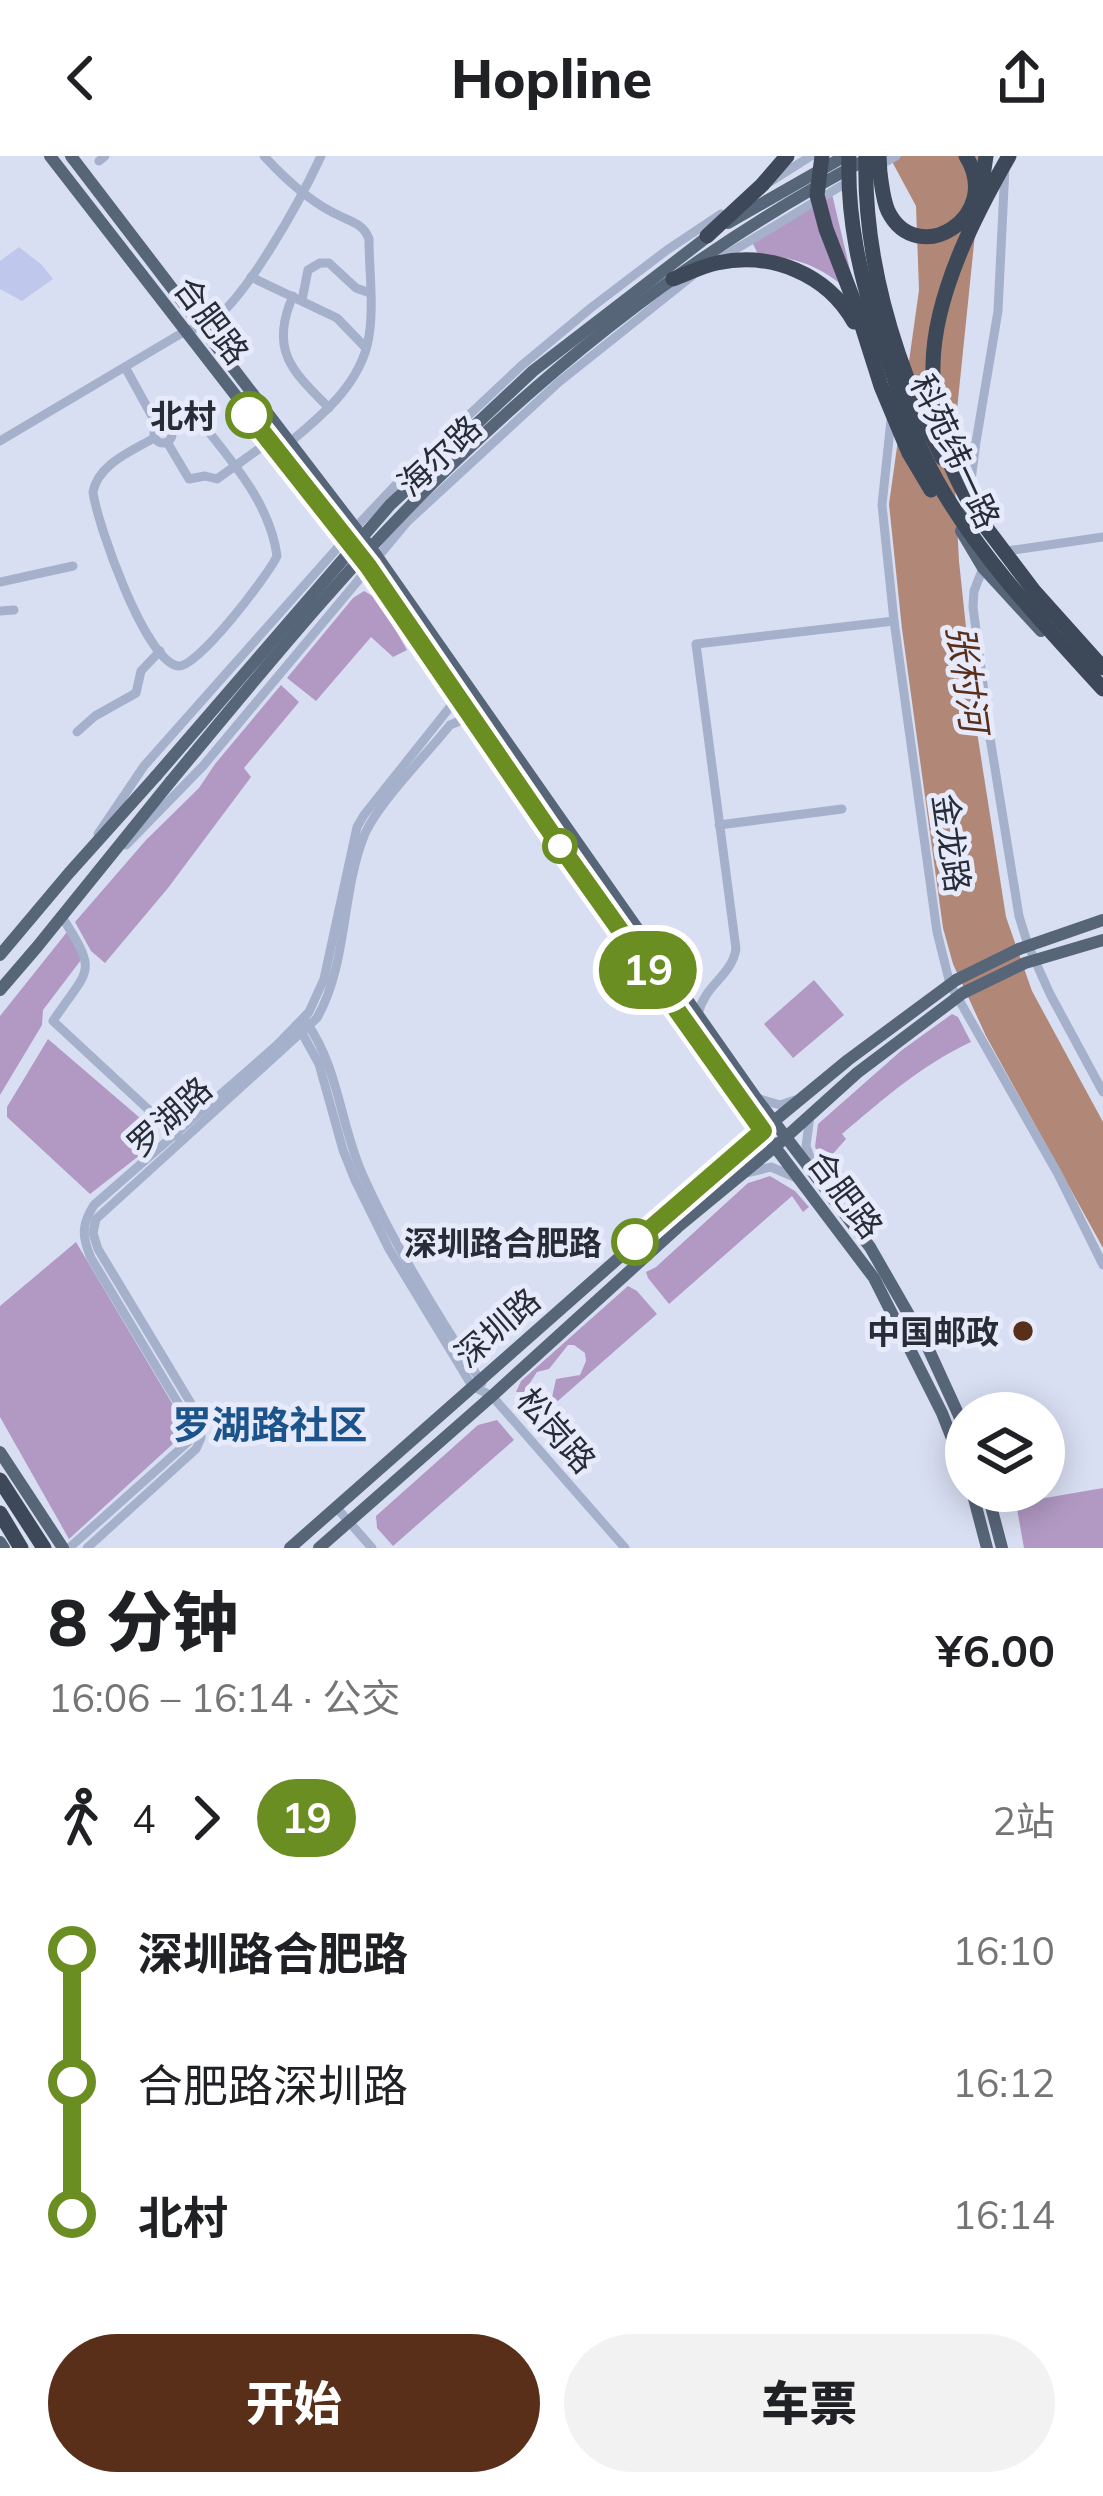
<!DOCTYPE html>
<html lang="zh">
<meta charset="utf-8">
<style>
:root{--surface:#fff;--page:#f2f2f2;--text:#202124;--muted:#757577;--accent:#5a2f1a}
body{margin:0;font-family:Mulish,"Noto Sans SC",sans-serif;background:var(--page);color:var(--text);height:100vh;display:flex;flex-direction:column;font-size:45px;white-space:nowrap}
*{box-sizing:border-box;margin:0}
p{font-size:39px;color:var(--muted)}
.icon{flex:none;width:66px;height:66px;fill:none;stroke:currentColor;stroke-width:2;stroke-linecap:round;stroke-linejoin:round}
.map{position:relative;height:1392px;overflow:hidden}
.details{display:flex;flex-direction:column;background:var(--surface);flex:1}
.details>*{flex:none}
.badge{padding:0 24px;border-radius:39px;font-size:42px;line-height:78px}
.buttons{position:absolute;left:945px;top:1236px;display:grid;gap:24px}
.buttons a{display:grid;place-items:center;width:120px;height:120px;border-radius:50%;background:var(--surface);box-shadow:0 6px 30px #0003;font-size:60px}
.map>.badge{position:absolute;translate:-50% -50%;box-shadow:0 0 0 6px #fff}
.legs{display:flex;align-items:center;gap:18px;height:132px;padding:0 48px;font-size:39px}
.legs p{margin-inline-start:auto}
.headline{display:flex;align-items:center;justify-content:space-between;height:204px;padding:0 48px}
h1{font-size:66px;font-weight:800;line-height:90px}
.action{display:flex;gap:24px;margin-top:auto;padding:24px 48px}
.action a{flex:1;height:138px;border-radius:72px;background:var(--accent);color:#fff;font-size:48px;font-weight:800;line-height:138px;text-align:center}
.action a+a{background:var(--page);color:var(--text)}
ul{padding:0 48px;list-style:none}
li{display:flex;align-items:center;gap:42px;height:132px;font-size:45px}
li i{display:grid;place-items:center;width:18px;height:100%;margin:0 15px;background:currentColor}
li i::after{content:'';width:30px;height:30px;margin:-15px;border:9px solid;border-radius:50%;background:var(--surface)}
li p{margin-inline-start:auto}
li:first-child i{background:linear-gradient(#0000 50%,currentColor 0)}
li:last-child i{background:linear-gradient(currentColor 50%,#0000 0)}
header{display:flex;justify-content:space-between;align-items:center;height:156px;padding:0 48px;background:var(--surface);font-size:54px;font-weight:800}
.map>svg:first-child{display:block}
.green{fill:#b199c3}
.plaza{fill:#bfc8ec}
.water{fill:#b18877}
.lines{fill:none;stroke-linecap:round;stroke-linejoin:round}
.minor{stroke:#a5b0cb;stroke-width:9}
.major{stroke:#576579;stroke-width:12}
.highway{stroke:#3d4958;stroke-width:15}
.major-bridge{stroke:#576579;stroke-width:12}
.highway-bridge{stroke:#3d4958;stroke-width:15}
.line-1-casing{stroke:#fff;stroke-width:27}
.line-1{stroke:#6b8e23;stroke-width:18}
.stop-1-dot{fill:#fff;stroke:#6b8e23;stroke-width:6}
.poi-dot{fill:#5a2f1a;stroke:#e6eafa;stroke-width:4.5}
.labels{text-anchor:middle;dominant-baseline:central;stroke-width:10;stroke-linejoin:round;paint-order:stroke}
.street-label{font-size:33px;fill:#262d37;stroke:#e6eafa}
.stop-label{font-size:33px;font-weight:bold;fill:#262d37;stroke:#e6eafa;text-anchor:end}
.poi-label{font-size:33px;font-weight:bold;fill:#262d37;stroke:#e6eafa;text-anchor:end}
.water-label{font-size:36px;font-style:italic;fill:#5a2f1a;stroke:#e6eafa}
.quarter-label{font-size:39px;font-weight:bold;fill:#1b538a;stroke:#e6eafa}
</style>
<header><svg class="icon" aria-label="back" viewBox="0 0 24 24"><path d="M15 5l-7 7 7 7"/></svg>Hopline<svg class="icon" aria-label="share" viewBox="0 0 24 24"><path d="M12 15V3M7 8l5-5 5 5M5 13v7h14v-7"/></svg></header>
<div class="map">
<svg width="1103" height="1392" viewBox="0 0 1103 1392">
<rect width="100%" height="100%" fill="#d9dff3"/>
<g class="green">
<path d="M832 38 856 139C819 111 806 103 758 98L752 86Z"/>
<polygon points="364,435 378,443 407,494 393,501 371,481 316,545 287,522 353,442"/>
<polygon points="281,529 299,546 244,612 251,621 168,732 105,807 91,795 75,766 146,684 199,632 215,608"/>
<polygon points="67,776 84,800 43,854 42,869 0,939 0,860"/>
<polygon points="814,824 844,859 793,902 764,868"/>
<path d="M952 858 958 861 971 886C923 908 882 944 842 978L846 983 831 1000 843 1016 836 1022 815 991 818 968 902 894Z"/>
<polygon points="48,883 147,968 149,992 90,1038 7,961 7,951"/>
<polygon points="770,1020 795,1035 809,1051 803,1056 792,1040 669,1148 648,1122 646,1116 656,1111 748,1027"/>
<polygon points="76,1086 188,1274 69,1383 0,1261 0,1150"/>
<polygon points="628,1130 637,1135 657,1158 535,1265 524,1252 551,1246 556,1223 580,1219 586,1205 585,1197 574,1189 568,1189 549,1213 537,1216 524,1236 516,1236 521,1225"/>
<polygon points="497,1264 514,1284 393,1390 377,1372 376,1360 478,1269"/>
<polygon points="1103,1332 1103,1392 1024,1392 1016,1347"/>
</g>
<polygon class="plaza" points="19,91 42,109 53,123 22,145 0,133 0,105"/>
<polygon class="water" points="889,0 983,0 953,293 959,405 977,576 1006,761 1032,835 1103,966 1103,1092 986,880 953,808 943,772 902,473 889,348 919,134 916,50"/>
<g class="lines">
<g class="minor">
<path d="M264 0C286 24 311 47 340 60 353 66 364 69 369 83 369 114 374 149 369 180 362 226 324 258 290 286"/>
<polyline points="99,5 105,0"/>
<polyline points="876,11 896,0"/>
<polyline points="770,26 811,0"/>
<polyline points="716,105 851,24"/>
<polyline points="251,121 337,162 366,192"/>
<path d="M293 140C269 194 292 215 329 252"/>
<polyline points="302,144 308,114 320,107 329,107 356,132 370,137"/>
<polyline points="125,211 158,271"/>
<polyline points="891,264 882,349 894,465 937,776 950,828 1058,1018 1103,1109"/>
<circle cx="163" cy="278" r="9"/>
<path d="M154 282C132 295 98 308 93 336 97 367 145 505 178 510 197 513 269 418 277 400 270 347 232 306 201 266L191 263 171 274"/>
<path d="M0 285 187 174C192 173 201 172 205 170 244 149 302 41 321 0"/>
<polyline points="167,286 189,323 205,320 217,323 270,285"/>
<polyline points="972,340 970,332 976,286 998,155 1005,11"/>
<polyline points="1007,395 1103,381"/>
<polyline points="983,412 974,435 973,451 990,582 1019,760 1028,789 1050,838 1103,936"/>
<polyline points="0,426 73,410"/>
<polyline points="0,455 14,454"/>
<polyline points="77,576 95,560 136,537 141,515 160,495"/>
<polyline points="719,669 842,653"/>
<polyline points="98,678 144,610 356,371 404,320 521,210 592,151 667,94 721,58"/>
<polyline points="126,689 203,610 407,366 559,226 692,120"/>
<path d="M62 761C99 819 89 811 53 865L178 981"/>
<path d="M698 858C705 828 731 821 736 793L696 488 894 465"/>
<path d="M306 866C338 910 340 966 361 1015 392 1086 439 1162 482 1227"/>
<polyline points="302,877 319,908 343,994 355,1024 389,1093 472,1230 492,1240 625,1392"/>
<polyline points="760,943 780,949 795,944"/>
<polyline points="810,960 806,990 815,1014"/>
<polyline points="747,1017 771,1011 799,1023"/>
<polyline points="336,1351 372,1392"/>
<path d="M69 1392 188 1286 192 1280 193 1272 91 1102C82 1081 81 1069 94 1049L277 889 309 856 324 823 357 671 364 659 458 541"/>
<path d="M87 1392 196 1293 201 1282V1264L98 1093 93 1077 96 1063 317 862C348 807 341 738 364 680 377 648 427 598 450 569L462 564 475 565"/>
</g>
<g class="major">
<polyline points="50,0 368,410 558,687 763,975 874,1122 942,1257 966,1318"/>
<polyline points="71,0 376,399 756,942 870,1091 928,1192 966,1275"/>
<polyline points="961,375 983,412 1041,475"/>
<polyline points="1019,793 1103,764"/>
<polyline points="0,799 69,717 156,620"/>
<polyline points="0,834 37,791 171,625"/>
<polyline points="0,1296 63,1392"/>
<polyline points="972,1335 987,1392"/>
<polyline points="987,1335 1002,1392"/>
<polyline points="0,1386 4,1392"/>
<polyline points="290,1392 774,965 848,904 956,824"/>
<polyline points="319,1392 492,1240 678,1071 776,990 857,917 963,837 1025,807 1103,784"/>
</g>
<g class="highway">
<path d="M880 18C882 30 883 44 888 55 917 114 1004 61 966 0"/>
<polyline points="981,34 986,0"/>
<polyline points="969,349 1034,435 1103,512"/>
<polyline points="0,1324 44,1392"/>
<polyline points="0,1357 21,1392"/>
</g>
<g class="major-bridge">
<polyline points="728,67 845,0"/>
<polyline points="156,620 390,349 533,215 711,78"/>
<path d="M171 625C264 513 356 399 462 299 584 182 722 78 873 0"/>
<polyline points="956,824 1019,793"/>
</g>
<g class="highway-bridge">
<polyline points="822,0 817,39 826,73 855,148 881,230 909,297 931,334"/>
<path d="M849 0C847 63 860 121 880 180 896 228 912 280 937 325 981 403 1043 467 1103 533"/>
<path d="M866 0C863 105 896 209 942 302"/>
<polyline points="879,0 880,18"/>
<polyline points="707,80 762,29 787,0"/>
<path d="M673 123C687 118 702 110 717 107 771 95 827 118 854 166"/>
<path d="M976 360C967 341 954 321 948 301 939 272 932 239 933 209 934 139 975 59 1009 0"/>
</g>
</g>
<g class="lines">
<g class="line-1-casing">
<polyline id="line-1" points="249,259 368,410 558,687 763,975 635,1086"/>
</g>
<use href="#line-1" class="line-1"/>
</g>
<g class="stop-1-dot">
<circle cx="249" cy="259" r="21"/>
<circle cx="560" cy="690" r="15"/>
<circle cx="635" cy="1086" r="21"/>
</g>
<circle class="poi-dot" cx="1023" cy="1175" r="12"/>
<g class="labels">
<g class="street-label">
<text transform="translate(212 164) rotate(53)">合肥路</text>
<text transform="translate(956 295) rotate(65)">科苑纬一路</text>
<text transform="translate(439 299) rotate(-43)">海尔路</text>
<text transform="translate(952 687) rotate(82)">金龙路</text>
<text transform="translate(169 960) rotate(-42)">罗湖路</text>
<text transform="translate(846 1038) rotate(53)">合肥路</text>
<text transform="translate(497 1171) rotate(-41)">深圳路</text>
<text transform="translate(557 1274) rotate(49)">松岗路</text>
</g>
<g class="stop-label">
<text x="216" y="259">北村</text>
<text x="602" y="1086">深圳路合肥路</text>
</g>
<g class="poi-label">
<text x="999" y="1175">中国邮政</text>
</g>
<g class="water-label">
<text transform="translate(968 522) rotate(82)">张村河</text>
</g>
<g class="quarter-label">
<text x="270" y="1268">罗湖路社区</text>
</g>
</g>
</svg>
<div class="buttons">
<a><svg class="icon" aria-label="layers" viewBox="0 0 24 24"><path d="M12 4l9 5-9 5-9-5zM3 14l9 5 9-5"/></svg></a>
</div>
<b class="badge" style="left:648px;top:814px;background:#6b8e23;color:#fff">19</b>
</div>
<section class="details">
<div class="headline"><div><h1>8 分钟</h1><p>16:06 – 16:14 · 公交</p></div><b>¥6.00</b></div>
<div class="legs"><svg class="icon" aria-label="walk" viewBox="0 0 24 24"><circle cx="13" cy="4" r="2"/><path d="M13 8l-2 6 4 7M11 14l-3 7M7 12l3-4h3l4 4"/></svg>4<svg class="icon" aria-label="forward" viewBox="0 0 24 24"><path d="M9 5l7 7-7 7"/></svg><b class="badge" style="background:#6b8e23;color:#fff">19</b><p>2站</p></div>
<ul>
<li><i style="color:#6b8e23"></i><b>深圳路合肥路</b><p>16:10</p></li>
<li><i style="color:#6b8e23"></i><span>合肥路深圳路</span><p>16:12</p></li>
<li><i style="color:#6b8e23"></i><b>北村</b><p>16:14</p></li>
</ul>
<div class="action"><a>开始</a><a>车票</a></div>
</section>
